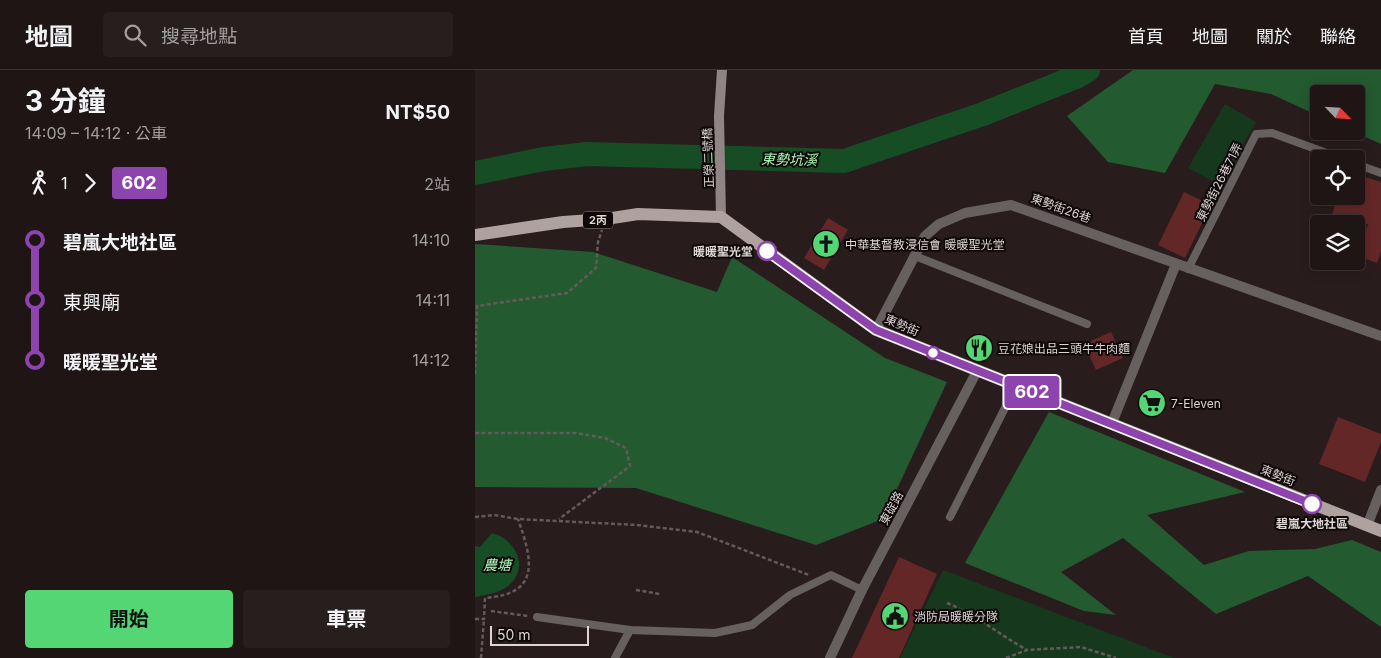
<!DOCTYPE html>
<html lang="zh-TW">
<meta charset="utf-8">
<style>
:root{--surface:#1f1515;--page:#271e1e;--text:#f1f3f6;--muted:#a19fa0;--line:#3c3434;--accent:#53d673}
body{margin:0;font-family:Inter,"Noto Sans TC",sans-serif;background:var(--page);color:var(--text);height:100vh;display:flex;flex-direction:column;font-size:19px;white-space:nowrap}
*{box-sizing:border-box;margin:0}
p{font-size:16px;color:var(--muted)}
.icon{flex:none;width:28px;height:28px;fill:none;stroke:currentColor;stroke-width:2;stroke-linecap:round;stroke-linejoin:round}
.map{position:relative;flex:1;overflow:hidden}
.details{display:flex;flex-direction:column;background:var(--surface);width:475px}
.details>*{flex:none}
.badge{padding:0 10px;border-radius:4px;font-size:18px;line-height:32px}
.needle{width:32px;rotate:115deg}
.controls{position:absolute;left:835px;top:15px;display:grid;gap:10px}
.controls a{display:grid;place-items:center;width:55px;height:55px;border-radius:5px;background:var(--surface);box-shadow:0 2px 12px #0003,0 0 0 1px var(--line);font-size:25px}
.scale{position:absolute;left:15px;bottom:12px;width:99px;box-sizing:border-box;padding-left:5px;border:2px solid #ded5d5;border-top:0;font-size:14px;line-height:18px;white-space:nowrap;color:#ded5d5;-webkit-text-stroke:4px #0e0808;paint-order:stroke}
.map>.badge{position:absolute;translate:-50% -50%;box-shadow:0 0 0 2px #fff}
.legs{display:flex;align-items:center;gap:8px;height:55px;padding:0 25px;font-size:16px}
.legs p{margin-inline-start:auto}
.summary{display:flex;align-items:center;justify-content:space-between;height:85px;padding:0 25px}
h1{font-size:28px;font-weight:700;line-height:38px}
.action{display:flex;gap:10px;margin-top:auto;padding:10px 25px}
.action a{flex:1;height:58px;border-radius:5px;background:var(--accent);color:#111;font-size:20px;font-weight:700;line-height:58px;text-align:center}
.action a+a{background:var(--page);color:var(--text)}
ul{padding:0 25px;list-style:none}
li{display:flex;align-items:center;gap:18px;height:60px;font-size:19px}
li i{display:grid;place-items:center;width:8px;height:100%;margin:0 6px;background:currentColor}
li i::after{content:'';width:12px;height:12px;margin:-6px;border:4px solid;border-radius:50%;background:var(--surface)}
li p{margin-inline-start:auto}
li:first-child i{background:linear-gradient(#0000 50%,currentColor 0)}
li:last-child i{background:linear-gradient(currentColor 50%,#0000 0)}
header{display:flex;align-items:center;gap:30px;box-sizing:border-box;height:70px;padding:0 25px;background:var(--surface);border-bottom:1px solid var(--line)}
header strong{font-size:24px}
nav{display:flex;gap:28px;margin-inline-start:auto;font-size:18px}
.search{width:350px;height:45px;background:var(--page);display:flex;align-items:center;gap:12px;box-sizing:border-box;padding:0 18px;border-radius:5px;color:var(--muted);font-size:19px}
main{display:flex;flex:1;min-height:0}
.map>svg:first-child{display:block}
.green{fill:#16391d}
.forest{fill:#245a30}
.water{fill:#164d24}
.lines{fill:none;stroke-linecap:round;stroke-linejoin:round}
.river{stroke:#164d24;stroke-width:24}
.building{fill:#642728}
.path{stroke:#655a5a;stroke-width:2.5;stroke-dasharray:4 2.5;stroke-linecap:butt}
.lane{stroke:#676060;stroke-width:8}
.street{stroke:#676060;stroke-width:10}
.secondary{stroke:#908584;stroke-width:10}
.primary{stroke:#b0a1a1;stroke-width:12}
.line-1-casing{stroke:#fff;stroke-width:11}
.line-1{stroke:#8e44ad;stroke-width:8}
.stop-1-dot{fill:#fff;stroke:#8e44ad;stroke-width:2.5}
.labels{text-anchor:middle;dominant-baseline:central;stroke-width:4;stroke-linejoin:round;paint-order:stroke}
.shield{fill:#0e0808;stroke:#a09898;stroke-width:1}
.shield-label{font-size:11px;font-weight:bold;fill:#ded5d5}
.street-label{font-size:12px;fill:#ded5d5;stroke:#0e0808}
.poi-label{font-size:12px;fill:#ded5d5;stroke:#0e0808;text-anchor:start}
.stop-label{font-size:12px;font-weight:bold;fill:#ded5d5;stroke:#0e0808;text-anchor:end}
.water-label{font-size:14px;font-style:italic;fill:#abf9b7;stroke:#0e0808}
</style>
<header>
<strong>地圖</strong>
<div class="search"><svg class="icon" aria-label="search" viewBox="0 0 24 24"><circle cx="10" cy="10" r="6"/><path d="M15 15l6 6"/></svg>搜尋地點</div>
<nav><a>首頁</a><a>地圖</a><a>關於</a><a>聯絡</a></nav>
</header>
<main>
<section class="details">
<div class="summary"><div><h1>3 分鐘</h1><p>14:09 – 14:12 · 公車</p></div><b>NT$50</b></div>
<div class="legs"><svg class="icon" aria-label="walk" viewBox="0 0 24 24"><circle cx="13" cy="4" r="2"/><path d="M13 8l-2 6 4 7M11 14l-3 7M7 12l3-4h3l4 4"/></svg>1<svg class="icon" aria-label="forward" viewBox="0 0 24 24"><path d="M9 5l7 7-7 7"/></svg><b class="badge" style="background:#8e44ad;color:#fff">602</b><p>2站</p></div>
<ul>
<li><i style="color:#8e44ad"></i><b>碧嵐大地社區</b><p>14:10</p></li>
<li><i style="color:#8e44ad"></i><span>東興廟</span><p>14:11</p></li>
<li><i style="color:#8e44ad"></i><b>暖暖聖光堂</b><p>14:12</p></li>
</ul>
<div class="action"><a>開始</a><a>車票</a></div>
</section>
<div class="map">
<svg width="906" height="588" viewBox="0 0 906 588">
<rect width="100%" height="100%" fill="#291c1c"/>
<g class="green">
<polygon points="750,34 781,52 745,115 713,98"/>
<polygon points="468,500 699,588 425,588"/>
</g>
<g class="forest">
<polygon points="658,0 906,0 906,74 877,61 881,61 881,24 844,24 844,46 796,24 740,14 690,103 633,92 592,46"/>
<polygon points="0,174 118,182 242,222 257,187 410,288 472,312 408,449 341,475 161,418 0,417"/>
<polygon points="574,342 770,422 672,445 729,495 774,481 840,479 877,470 906,482 906,557 833,506 741,544 648,468 586,502 641,545 609,541 490,493"/>
</g>
<path class="water" d="M17 463C40 469 56 497 33 516 24 523 11 525 0 527V476L5 477Z"/>
<g class="lines">
<polyline class="river" points="0,103 69,89 112,84 369,91 508,44 603,6 613,0"/>
</g>
<g class="building">
<polygon points="881,104 906,112 906,181 902,193 882,186 893,154 854,154 863,126 881,126"/>
<polygon points="709,122 736,135 710,188 683,175"/>
<polygon points="353,148 373,160 349,200 329,188"/>
<polygon points="636,262 648,288 621,300 609,274"/>
<polygon points="863,347 906,364 906,372 890,412 844,394"/>
<polygon points="424,487 462,504 424,588 377,588"/>
</g>
<g class="lines">
<g class="path">
<polyline points="0,304 2,236 92,223 121,198 123,172 127,160"/>
<polyline points="0,363 101,363 130,368 151,378 155,396 84,449"/>
<polyline points="0,447 19,445 43,449 162,455 222,462 334,505"/>
<polyline points="161,520 185,524"/>
<path d="M472 533C501 545 525 565 552 580"/>
<polyline points="16,541 53,546"/>
<path d="M0 549H9L10 528C67 524 57 489 43 449"/>
<polyline points="6,588 9,549"/>
<polyline points="531,588 552,580 606,577 641,588"/>
</g>
<g class="lane">
<polyline points="881,94 906,103"/>
<polyline points="440,186 612,254"/>
<polyline points="713,199 781,64 797,63 868,89"/>
<polyline points="475,447 541,316"/>
<polyline points="62,547 155,560 240,563 277,555 315,525 356,505 387,520"/>
<polyline points="140,588 155,560"/>
</g>
<g class="street">
<polyline points="401,260 450,166 464,154 490,143 536,135 906,266"/>
<polyline points="637,353 701,194"/>
<polyline points="892,456 906,420"/>
<polyline points="355,588 387,520 502,301"/>
</g>
<polyline class="secondary" points="246,147 244,46 247,0"/>
<polyline class="primary" points="0,165 88,152 131,149 163,144 246,147 401,260 906,461"/>
</g>
<g class="lines">
<g class="line-1-casing">
<polyline id="line-1" points="292,181 401,260 837,434"/>
</g>
<use href="#line-1" class="line-1"/>
</g>
<defs>
<g id="church-disc" transform="scale(1.4375)"><circle r="9.5" fill="#53d673" stroke="#0e0808"/><path d="M-1.2-6h2.4v3.5h3.3v2.4h-3.3V6h-2.4V-.1h-3.3v-2.4h3.3Z" fill="#111"/></g>
<g id="restaurant-disc" transform="scale(1.4375)"><circle r="9.5" fill="#53d673" stroke="#0e0808"/><path d="M-5-6h1v4h1v-4h1v4h1v-4h1v5L-1.5 .5V6h-2V.5L-5-1ZM5-6V6H3V1.5H1.5Q1.5-4 5-6Z" fill="#111"/></g>
<g id="supermarket-disc" transform="scale(1.4375)"><circle r="9.5" fill="#53d673" stroke="#0e0808"/><path d="M-6-5.5h2.5l.6 2H6L4.5 2H-2.5L-4.4-4H-6ZM-1.5 3.2a1.3 1.3 0 1 0 .1 0ZM3 3.2a1.3 1.3 0 1 0 .1 0Z" fill="#111"/></g>
<g id="civic-disc" transform="scale(1.4375)"><circle r="9.5" fill="#53d673" stroke="#0e0808"/><path d="M-.6-6.5H3V-4.5H.6V-3L4-1V1h2V6H-6V1h2V-1L-.6-3ZM-1.2 2.5V6h2.4V2.5Z" fill="#111"/></g>
</defs>
<g fill-rule="evenodd">
<use href="#church-disc" x="351" y="174"/>
<use href="#restaurant-disc" x="504" y="278"/>
<use href="#supermarket-disc" x="677" y="333"/>
<use href="#civic-disc" x="420" y="546"/>
</g>
<g class="stop-1-dot">
<circle cx="292" cy="181" r="9"/>
<circle cx="458" cy="283" r="6"/>
<circle cx="837" cy="434" r="9"/>
</g>
<g class="labels">
<rect class="shield" x="108" y="141.5" width="30" height="17" rx="4"/>
<g class="shield-label">
<text x="123" y="150">2丙</text>
</g>
<g class="street-label">
<text transform="translate(233 88) rotate(-92)">正榮二號橋</text>
<text transform="translate(744 112) rotate(-63)">東勢街26巷71弄</text>
<text transform="translate(586 138) rotate(20)">東勢街26巷</text>
<text transform="translate(427 255) rotate(23)">東勢街</text>
<text transform="translate(803 405) rotate(22)">東勢街</text>
<text transform="translate(416 438) rotate(-62)">東碇路</text>
</g>
<g class="poi-label">
<text x="370" y="174">中華基督教浸信會 暖暖聖光堂</text>
<text x="523" y="278">豆花娘出品三頭牛牛肉麵</text>
<text x="696" y="333">7-Eleven</text>
<text x="439" y="546">消防局暖暖分隊</text>
</g>
<g class="stop-label">
<text x="278" y="181">暖暖聖光堂</text>
<text x="837" y="453" text-anchor="middle">碧嵐大地社區</text>
</g>
<g class="water-label">
<text transform="translate(314 89) rotate(1)">東勢坑溪</text>
<text x="22" y="494">農塘</text>
</g>
</g>
</svg>
<div class="controls">
<a><svg class="needle" viewBox="-14 -14 28 28"><path d="M0-13l5 13h-10z" fill="#e53935"/><path d="M0 13l5-13h-10z" fill="#a19fa0"/></svg></a>
<a><svg class="icon" aria-label="locate" viewBox="0 0 24 24"><circle cx="12" cy="12" r="6"/><path d="M12 2v4M12 18v4M2 12h4M18 12h4"/></svg></a>
<a><svg class="icon" aria-label="layers" viewBox="0 0 24 24"><path d="M12 4l9 5-9 5-9-5zM3 14l9 5 9-5"/></svg></a>
</div>
<div class="scale">50 m</div>
<b class="badge" style="left:557px;top:322px;background:#8e44ad;color:#fff">602</b>
</div>
</main>
